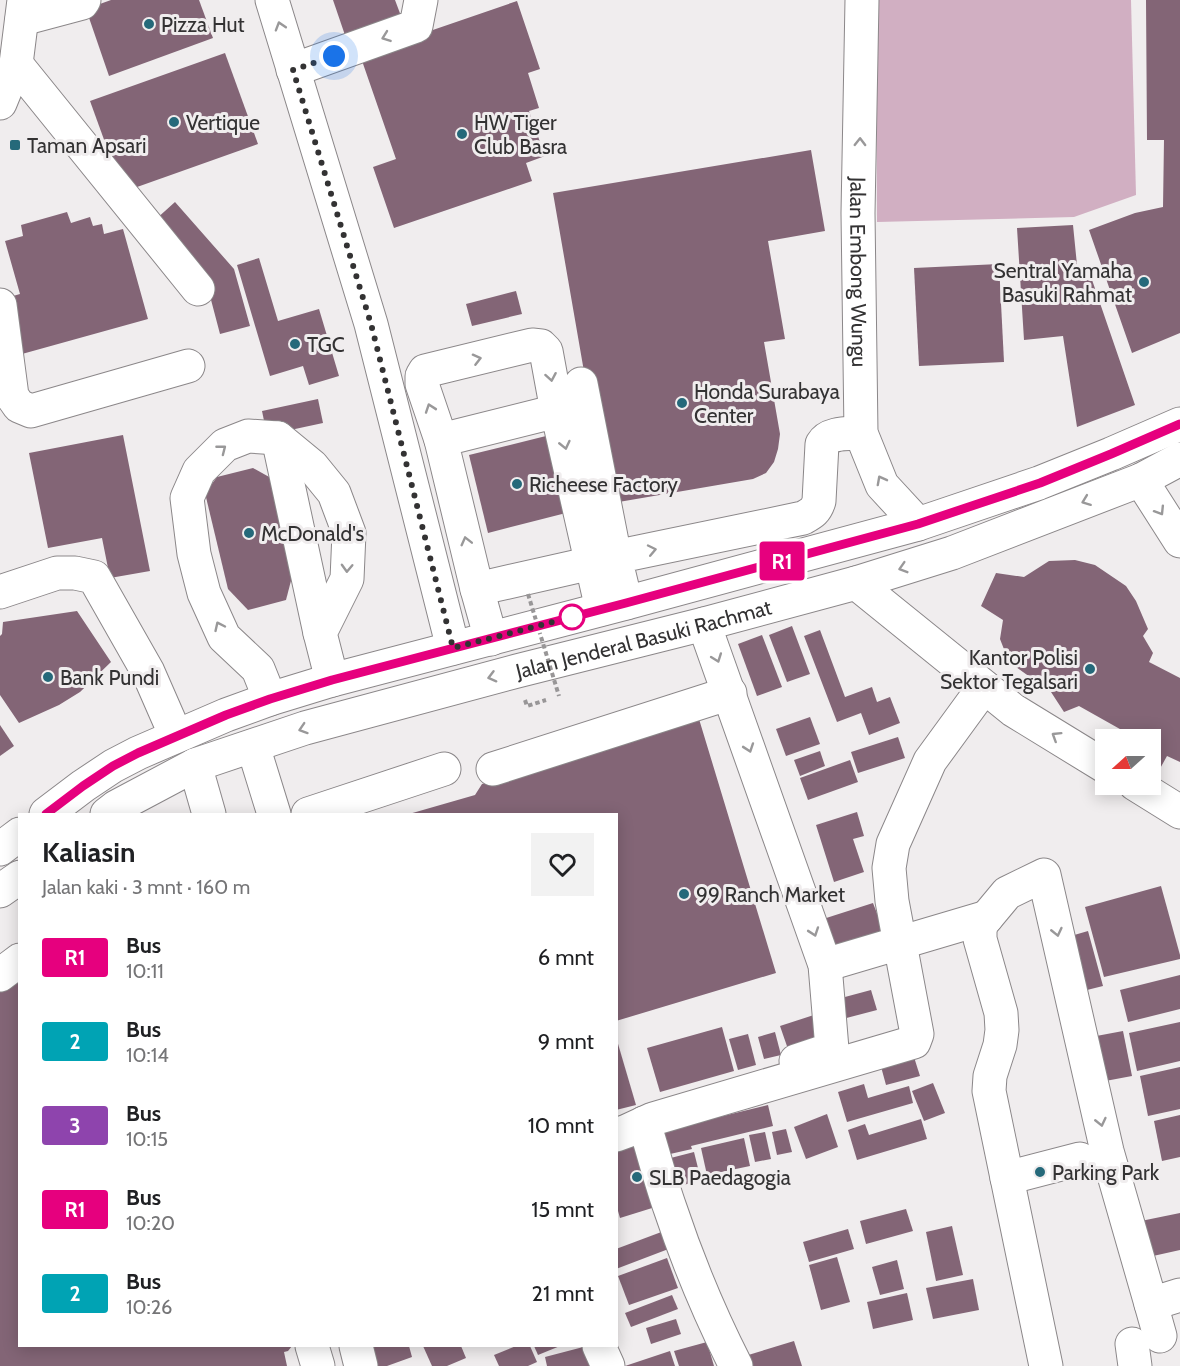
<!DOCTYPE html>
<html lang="id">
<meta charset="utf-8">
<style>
:root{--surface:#fff;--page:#f2f2f2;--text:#202124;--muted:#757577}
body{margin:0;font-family:Cabin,sans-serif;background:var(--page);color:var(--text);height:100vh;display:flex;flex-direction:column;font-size:22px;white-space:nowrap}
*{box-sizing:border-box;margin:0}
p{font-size:20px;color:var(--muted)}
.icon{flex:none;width:33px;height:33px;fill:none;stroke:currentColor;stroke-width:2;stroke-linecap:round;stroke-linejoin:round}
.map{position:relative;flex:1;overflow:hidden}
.drawer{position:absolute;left:18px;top:813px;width:600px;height:534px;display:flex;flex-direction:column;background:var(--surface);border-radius:0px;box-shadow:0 3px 15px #0003}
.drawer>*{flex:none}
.badge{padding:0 12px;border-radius:4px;font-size:21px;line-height:39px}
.needle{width:39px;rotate:249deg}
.buttons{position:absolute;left:1095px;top:729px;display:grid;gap:12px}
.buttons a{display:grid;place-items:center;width:66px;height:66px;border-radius:0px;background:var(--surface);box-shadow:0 3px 15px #0003;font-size:30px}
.you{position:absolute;width:30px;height:30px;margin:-15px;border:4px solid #fff;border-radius:50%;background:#1a73e8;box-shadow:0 0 0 9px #1a73e833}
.map>.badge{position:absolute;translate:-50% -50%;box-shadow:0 0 0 3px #fff}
.round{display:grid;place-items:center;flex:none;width:63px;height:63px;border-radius:0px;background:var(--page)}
.overview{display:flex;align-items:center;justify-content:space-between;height:102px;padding:0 24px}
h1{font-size:28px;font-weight:800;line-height:45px}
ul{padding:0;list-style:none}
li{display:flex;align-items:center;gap:18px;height:84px;padding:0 24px}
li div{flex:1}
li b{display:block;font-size:22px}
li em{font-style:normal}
li .badge{min-width:66px;font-weight:700;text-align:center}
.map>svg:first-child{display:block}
.forest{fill:#d1afc2}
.building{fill:#836576}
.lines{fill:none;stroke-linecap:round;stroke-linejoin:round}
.minor-casing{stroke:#8b8789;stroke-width:35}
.major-casing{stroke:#8b8789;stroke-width:35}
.path{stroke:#989697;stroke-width:4;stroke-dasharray:4.5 3;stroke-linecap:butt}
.minor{stroke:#fff;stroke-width:33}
.major{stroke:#fff;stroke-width:33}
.path-bridge{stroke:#989697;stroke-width:4;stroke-dasharray:4.5 3;stroke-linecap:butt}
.oneway{stroke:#999899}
.line-casing{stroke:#fff;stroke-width:14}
.line{stroke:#e6007e;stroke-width:9}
.walk{stroke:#333233;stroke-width:6;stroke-dasharray:0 10.8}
.poi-dot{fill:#25697a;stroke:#f0edee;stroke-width:2}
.stop-dot{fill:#fff;stroke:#e6007e;stroke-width:3}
.labels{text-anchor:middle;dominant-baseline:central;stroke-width:6;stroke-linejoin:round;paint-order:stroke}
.poi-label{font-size:21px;fill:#333233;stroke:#f0edee;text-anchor:start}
.street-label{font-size:21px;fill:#333233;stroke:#f0edee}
</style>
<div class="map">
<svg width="1180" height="1366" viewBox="0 0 1180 1366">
<rect width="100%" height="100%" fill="#f0edee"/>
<polygon class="forest" points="876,0 1131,0 1136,195 1074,217 877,222"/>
<g class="building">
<polygon points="111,0 199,0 213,38 109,76 86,9"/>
<polygon points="333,0 395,0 404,24 348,44"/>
<polygon points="1146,0 1180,0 1180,333 1132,353 1089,230 1135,213 1163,207 1164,140 1147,140"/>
<polygon points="517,1 540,69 528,73 539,108 529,111 545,156 526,163 532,181 394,228 373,167 396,159 360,55"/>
<polygon points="225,53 258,144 123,192 90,101"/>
<polygon points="811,150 825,231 768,241 785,339 764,342 780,434 778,449 774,462 766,473 753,479 607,504 553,193"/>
<polygon points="175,202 234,269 250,326 220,334 205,277 155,220"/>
<polygon points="67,212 71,223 90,217 93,226 102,224 104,234 123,229 148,319 22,354 6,298 20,294 5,241 23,236 21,225"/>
<polygon points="1073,225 1078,275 1090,274 1135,405 1077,427 1063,336 1024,340 1017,228"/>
<polygon points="259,258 278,321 319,309 339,376 309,385 303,366 270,376 237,265"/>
<polygon points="999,264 1004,362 919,366 914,268"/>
<polygon points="516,291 522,314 472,326 466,304"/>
<polygon points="318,399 323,423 267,435 262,411"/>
<polygon points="123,435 150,571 110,578 102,538 48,548 29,453"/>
<polygon points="546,436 566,513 488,533 469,455"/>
<polygon points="253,468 271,478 293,573 286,600 248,610 228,589 205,493 217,477"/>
<polygon points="1075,560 1095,565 1126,586 1136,601 1148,629 1143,636 1153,653 1149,662 1180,678 1180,762 1167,756 1157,774 1150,770 1150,740 1124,740 1127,733 1079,706 1064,712 1051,692 1009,662 1000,639 1003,620 981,606 996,573 1024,577 1049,561"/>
<polygon points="77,611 111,662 80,692 59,705 19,723 0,695 0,636 2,634 3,622"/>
<polygon points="792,626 810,674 787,682 769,635"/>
<polygon points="820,630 845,697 872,687 877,702 890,697 900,723 869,735 861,713 837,722 804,636"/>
<polygon points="762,635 782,687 757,696 738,644"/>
<polygon points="810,717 820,744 786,756 776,729"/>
<polygon points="699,719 776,973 616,1021 616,814 409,814 475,795 482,784"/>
<polygon points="0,725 14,746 0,756"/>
<polygon points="898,737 905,758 858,773 851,752"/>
<polygon points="820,751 825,766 800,776 794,760"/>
<polygon points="850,760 858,782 808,800 800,778"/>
<polygon points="857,812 864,836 853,839 864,872 834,882 816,825"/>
<polygon points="1161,886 1180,955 1180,959 1104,977 1085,907"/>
<polygon points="873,903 886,937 833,956 820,920"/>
<polygon points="1088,931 1103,986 1079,992 1064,938"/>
<polygon points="20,967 20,1346 292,1346 288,1351 284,1352 287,1366 0,1366 0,980"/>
<polygon points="1180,975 1180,1009 1128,1022 1120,990"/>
<polygon points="871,990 877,1010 835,1021 830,1001"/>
<polygon points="820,1013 829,1039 789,1052 780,1026"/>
<polygon points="1180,1022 1180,1061 1137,1071 1129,1033"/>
<polygon points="722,1027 734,1071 660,1092 647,1048"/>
<polygon points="1123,1031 1132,1076 1100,1082 1091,1037"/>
<polygon points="775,1032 781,1055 764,1059 758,1037"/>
<polygon points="748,1034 756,1065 738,1070 729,1039"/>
<polygon points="616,1037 636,1105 616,1110"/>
<polygon points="913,1054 920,1076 886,1085 880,1063"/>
<polygon points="1180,1067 1180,1109 1148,1116 1140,1076"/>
<polygon points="933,1083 945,1113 924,1121 912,1091"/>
<polygon points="864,1084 868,1098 909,1086 913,1103 847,1122 838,1092"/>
<polygon points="768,1105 773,1126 691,1146 692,1149 657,1157 649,1125 686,1125"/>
<polygon points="827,1114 838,1147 806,1159 794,1127"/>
<polygon points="1180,1115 1180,1157 1162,1161 1154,1121"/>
<polygon points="921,1119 927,1139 857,1160 848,1130 865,1124 869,1135"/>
<polygon points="786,1129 792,1152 777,1155 772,1132"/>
<polygon points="765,1132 771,1159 755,1162 749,1135"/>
<polygon points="744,1138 750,1166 707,1175 701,1148"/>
<polygon points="646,1140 665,1204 620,1218 616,1204 616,1149"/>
<polygon points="694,1152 701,1180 666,1190 659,1161"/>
<polygon points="906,1209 913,1231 866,1244 860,1221"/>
<polygon points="1180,1213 1180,1250 1144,1258 1136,1222"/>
<polygon points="952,1226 963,1275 936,1281 926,1232"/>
<polygon points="672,1228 679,1245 616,1269 616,1249"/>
<polygon points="848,1229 854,1249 809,1262 803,1242"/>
<polygon points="837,1257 850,1302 821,1310 809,1265"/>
<polygon points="667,1258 678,1288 629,1305 618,1276"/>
<polygon points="897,1260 904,1289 880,1295 872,1267"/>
<polygon points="973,1279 979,1310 933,1319 926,1288"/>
<polygon points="907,1293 913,1320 873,1329 867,1302"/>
<polygon points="672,1295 678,1309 631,1327 625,1313"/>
<polygon points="676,1319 681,1334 651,1344 646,1328"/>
<polygon points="794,1341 802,1366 748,1366 745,1356"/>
<polygon points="707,1342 714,1366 679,1366 674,1351"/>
<polygon points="375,1346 409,1346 412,1357 387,1366 377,1366 371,1347"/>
<polygon points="423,1346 461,1346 466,1358 447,1366 432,1366"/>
<polygon points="516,1346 530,1346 537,1362 528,1366 499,1366 494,1355"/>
<polygon points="534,1346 560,1346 538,1355"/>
<polygon points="587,1346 599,1366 547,1366 545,1357"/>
<polygon points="670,1351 675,1366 625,1366"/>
</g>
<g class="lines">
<g class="minor-casing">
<g id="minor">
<polyline points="272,0 371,324 453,648"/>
<path id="s1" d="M862 0 858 213 861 433 882 485 918 524"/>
<polyline points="22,19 82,3 84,0"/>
<polyline points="16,64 198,289"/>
<polyline points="293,70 416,26 421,0"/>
<polyline points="0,103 16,64 24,0"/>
<polyline points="0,305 12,396 19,406 31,411 188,366"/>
<polyline points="581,384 615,557"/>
<polyline points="278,438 320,633"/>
<polyline points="441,440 422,384 422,376 425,371 532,345 541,346 546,351 557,411"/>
<polyline points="1141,480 1180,541"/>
<polyline points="856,583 1013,710 1106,767"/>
<polyline points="477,589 592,563"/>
<polyline points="0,592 57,573 75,573 94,577 148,672 176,736"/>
<path d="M626 603 615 557 803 518C812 513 816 511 819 501L822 444C829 432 848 434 861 433"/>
<polyline points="704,624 825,965 832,1049 796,1061"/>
<polyline points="491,639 477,589 441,440 557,411 602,609"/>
<polyline points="270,699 258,669 224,637 204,593 194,554 187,498 199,471 225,445 248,436 278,438 312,466 334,493 349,533 347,579 320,633 332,680"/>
<polyline points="253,746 274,814"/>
<polyline points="195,765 209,814"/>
<polyline points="493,769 730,693"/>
<polyline points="1135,784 1180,812"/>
<polyline points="308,814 444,769"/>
<polyline points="825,965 987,917"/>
<polyline points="0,975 20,960"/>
<path d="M644 1123C653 1151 660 1180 670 1208 688 1262 710 1315 736 1366"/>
<polyline points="616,1135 627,1131 653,1119 914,1042 917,1034 892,901 889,868 893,844 930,761 984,687"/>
<polyline points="1007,1178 1080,1159"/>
<polyline points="1151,1304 1160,1336"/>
<polyline points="1132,1344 1135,1366"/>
<polyline points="312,1346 318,1366"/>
<polyline points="356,1346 361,1366"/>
<polyline points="599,1346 608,1366"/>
<polyline points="1046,1366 989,1091 990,1076 1000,1045 1002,1030 1001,1013 980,939 980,930 982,923 1007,893 1044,875 1107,1151 1151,1304 1180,1295"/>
</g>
</g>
<g class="major-casing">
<g id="major">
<polyline points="46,814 83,786 113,766 138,753 226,715 270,699 332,680 626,603 918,524 1039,483 1111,454 1180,424"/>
<path id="s2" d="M107 814 116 807 195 765 305 728 517 671 704 624 856 583 952 553 1141 480 1180 459"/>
<polyline points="0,849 20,834"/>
<polyline points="0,891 20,877"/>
</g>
</g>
<polyline class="path" points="525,700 527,706 546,700"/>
<use href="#minor" class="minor"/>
<use href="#major" class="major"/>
<polyline class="path-bridge" points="528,594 559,696"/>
</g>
<defs><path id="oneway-chevron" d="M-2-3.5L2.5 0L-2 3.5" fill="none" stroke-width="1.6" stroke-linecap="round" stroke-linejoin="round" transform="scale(1.5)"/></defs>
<g class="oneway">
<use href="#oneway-chevron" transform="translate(280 26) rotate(-107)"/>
<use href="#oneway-chevron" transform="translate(386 37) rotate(160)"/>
<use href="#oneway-chevron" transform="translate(860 142) rotate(-89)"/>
<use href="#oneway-chevron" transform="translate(477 359) rotate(-14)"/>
<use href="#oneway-chevron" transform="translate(551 377) rotate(80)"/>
<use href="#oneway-chevron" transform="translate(430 408) rotate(-109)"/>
<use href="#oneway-chevron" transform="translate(565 445) rotate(77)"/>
<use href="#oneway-chevron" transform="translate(222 449) rotate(-38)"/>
<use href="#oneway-chevron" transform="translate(881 480) rotate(-118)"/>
<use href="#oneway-chevron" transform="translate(1086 501) rotate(159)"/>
<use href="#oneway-chevron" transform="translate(1160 511) rotate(58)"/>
<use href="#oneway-chevron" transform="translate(466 541) rotate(-104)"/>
<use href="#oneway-chevron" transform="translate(652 550) rotate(-12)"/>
<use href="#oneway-chevron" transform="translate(347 568) rotate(92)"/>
<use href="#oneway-chevron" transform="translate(903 568) rotate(163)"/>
<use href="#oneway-chevron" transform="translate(219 626) rotate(-115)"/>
<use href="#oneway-chevron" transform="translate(717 658) rotate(70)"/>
<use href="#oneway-chevron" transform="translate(492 677) rotate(165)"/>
<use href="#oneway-chevron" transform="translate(303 729) rotate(162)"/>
<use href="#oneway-chevron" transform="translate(1056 736) rotate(-148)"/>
<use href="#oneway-chevron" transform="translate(749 748) rotate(71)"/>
<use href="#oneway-chevron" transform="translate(814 932) rotate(71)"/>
<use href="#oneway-chevron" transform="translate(1057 932) rotate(77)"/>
<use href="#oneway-chevron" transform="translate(1101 1122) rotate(77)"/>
</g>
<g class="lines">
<g class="line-casing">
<polyline id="line" points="46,814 83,786 113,766 138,753 226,715 270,699 332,680 626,603 918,524 1040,483 1111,454 1180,424"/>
</g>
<use href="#line" class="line"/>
<polyline class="walk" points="334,56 293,70 371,324 453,648 572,617"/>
</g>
<g class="poi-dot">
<circle cx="149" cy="24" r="6"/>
<circle cx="174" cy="122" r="6"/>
<circle cx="462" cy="134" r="6"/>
<rect x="9" y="139" width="12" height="12" rx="3"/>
<circle cx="1144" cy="282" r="6"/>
<circle cx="295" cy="344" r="6"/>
<circle cx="682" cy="403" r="6"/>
<circle cx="517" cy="484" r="6"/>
<circle cx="249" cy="533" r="6"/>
<circle cx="1090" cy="669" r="6"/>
<circle cx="48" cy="677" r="6"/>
<circle cx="684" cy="894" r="6"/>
<circle cx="1040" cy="1172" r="6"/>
<circle cx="637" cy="1177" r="6"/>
</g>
<circle class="stop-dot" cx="572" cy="617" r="12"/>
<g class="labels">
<g class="poi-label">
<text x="161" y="24">Pizza Hut</text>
<text x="186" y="122">Vertique</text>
<text x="474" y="122">HW Tiger<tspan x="474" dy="24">Club Basra</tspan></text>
<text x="27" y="145">Taman Apsari</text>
<text x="1132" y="270" text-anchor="end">Sentral Yamaha<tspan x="1132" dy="24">Basuki Rahmat</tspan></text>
<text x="307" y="344">TGC</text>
<text x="694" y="391">Honda Surabaya<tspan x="694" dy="24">Center</tspan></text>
<text x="529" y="484">Richeese Factory</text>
<text x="261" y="533">McDonald's</text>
<text x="1078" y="657" text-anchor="end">Kantor Polisi<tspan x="1078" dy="24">Sektor Tegalsari</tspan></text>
<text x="60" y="677">Bank Pundi</text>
<text x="696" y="894">99 Ranch Market</text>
<text x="1052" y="1172">Parking Park</text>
<text x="649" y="1177">SLB Paedagogia</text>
</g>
<g class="street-label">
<text stroke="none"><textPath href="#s1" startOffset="272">Jalan Embong Wungu</textPath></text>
<text stroke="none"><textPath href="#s2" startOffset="567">Jalan Jenderal Basuki Rachmat</textPath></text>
</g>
</g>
</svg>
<div class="buttons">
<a><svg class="needle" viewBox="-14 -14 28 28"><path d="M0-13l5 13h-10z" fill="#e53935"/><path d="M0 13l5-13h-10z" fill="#757577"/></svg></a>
</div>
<div class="you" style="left:334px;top:56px"></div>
<b class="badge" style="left:782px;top:561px;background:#e6007e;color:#fff">R1</b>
<section class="drawer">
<div class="overview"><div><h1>Kaliasin</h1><p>Jalan kaki · 3 mnt · 160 m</p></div><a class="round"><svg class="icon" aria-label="heart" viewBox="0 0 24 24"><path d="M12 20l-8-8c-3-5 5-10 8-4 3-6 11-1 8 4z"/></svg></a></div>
<ul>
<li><span class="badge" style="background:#e6007e;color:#fff">R1</span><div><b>Bus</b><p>10:11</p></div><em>6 mnt</em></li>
<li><span class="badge" style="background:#00a3b4;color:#fff">2</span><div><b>Bus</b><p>10:14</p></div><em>9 mnt</em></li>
<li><span class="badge" style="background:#8e44ad;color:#fff">3</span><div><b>Bus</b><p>10:15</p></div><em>10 mnt</em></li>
<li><span class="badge" style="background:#e6007e;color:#fff">R1</span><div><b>Bus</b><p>10:20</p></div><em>15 mnt</em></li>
<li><span class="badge" style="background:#00a3b4;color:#fff">2</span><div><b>Bus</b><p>10:26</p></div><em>21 mnt</em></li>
</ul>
</section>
</div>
